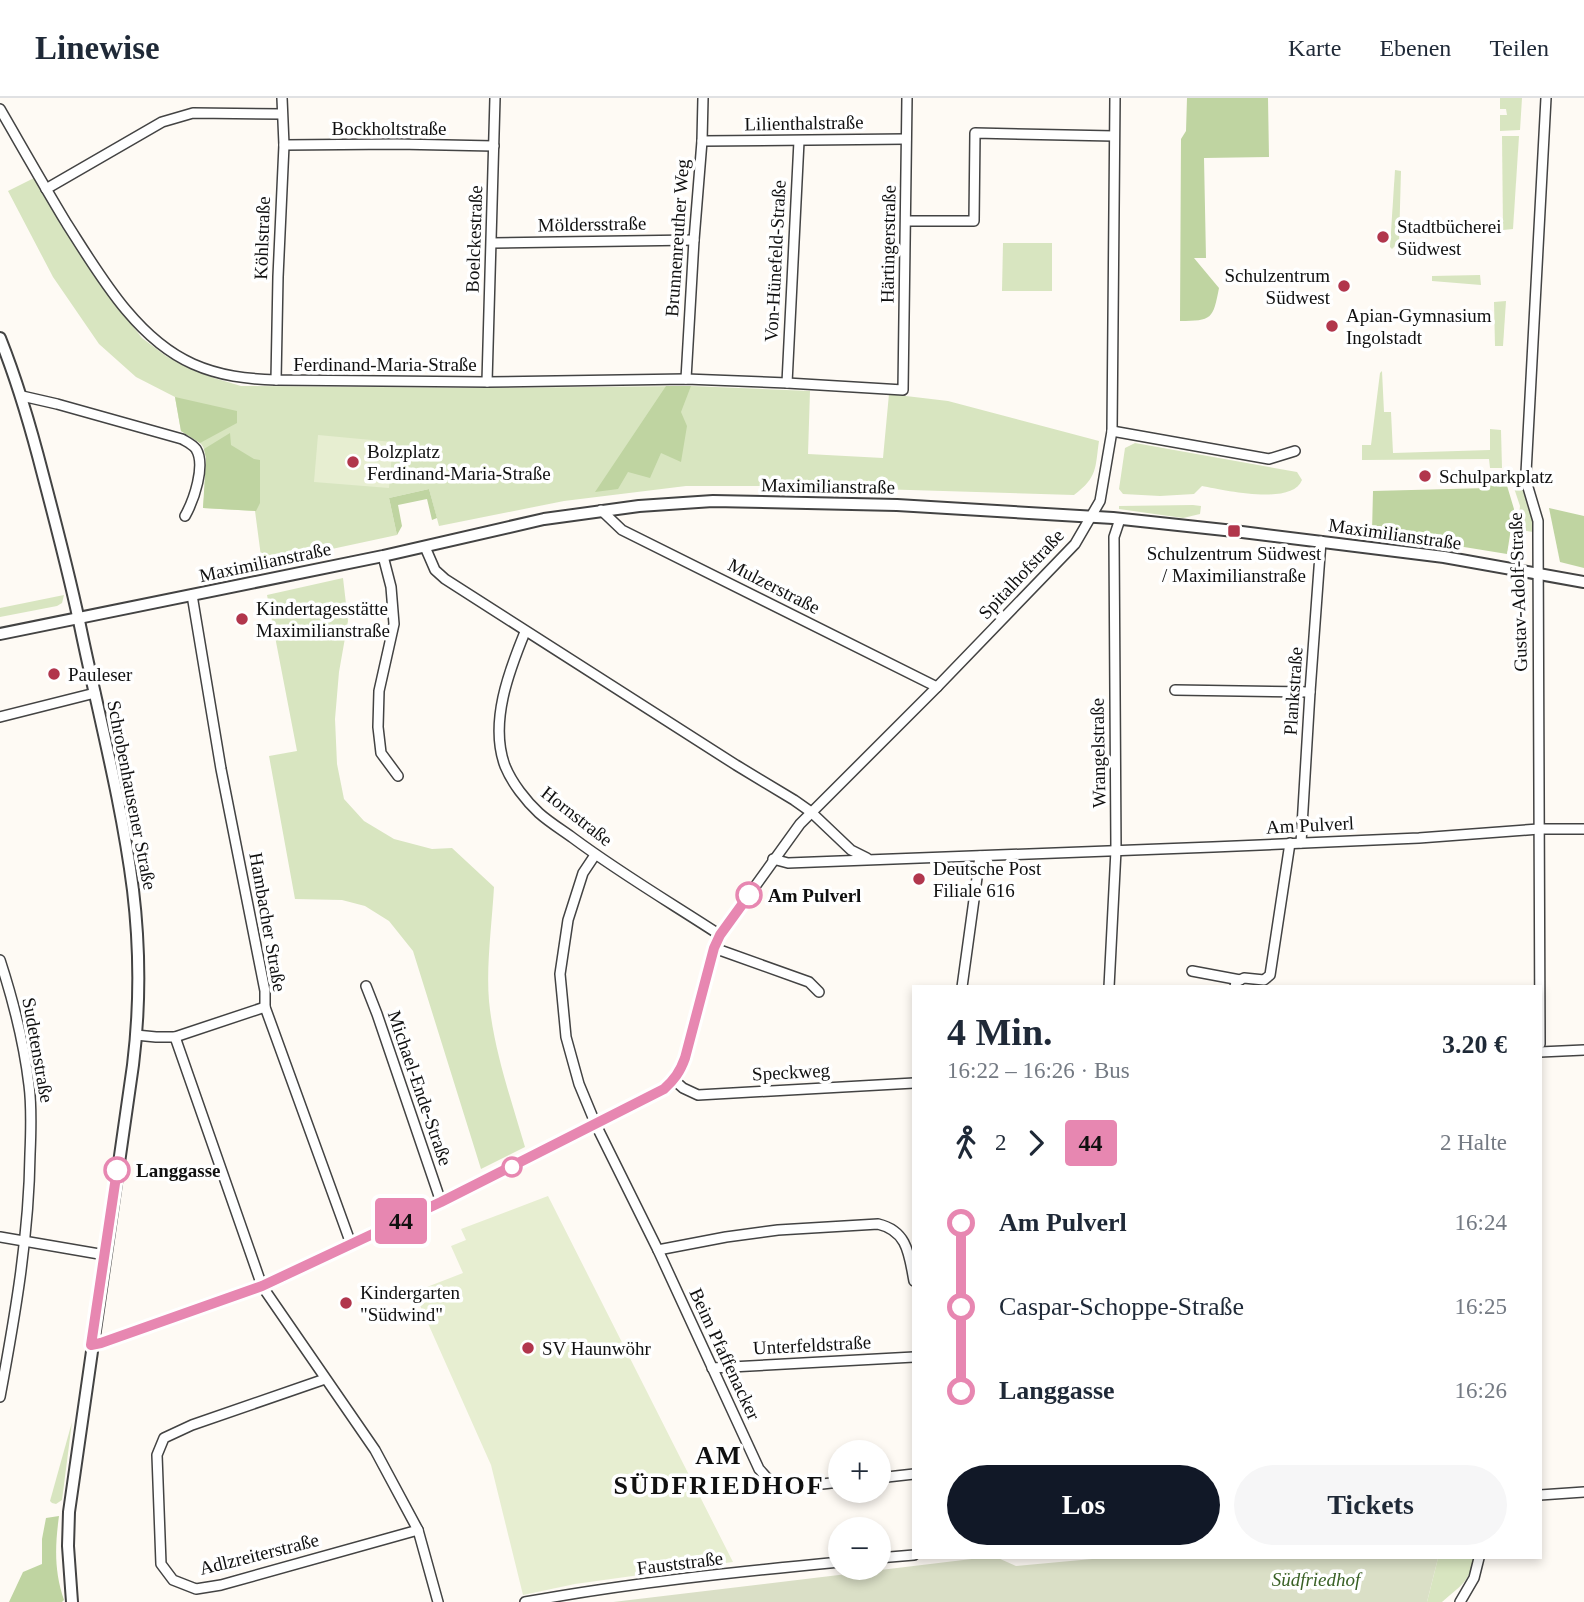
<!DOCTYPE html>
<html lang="de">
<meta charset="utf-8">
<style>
:root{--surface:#fff;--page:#f6f6f7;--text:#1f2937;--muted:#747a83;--line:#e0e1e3;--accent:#111827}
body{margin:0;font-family:"Times New Roman",serif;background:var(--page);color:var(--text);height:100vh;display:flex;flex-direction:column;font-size:26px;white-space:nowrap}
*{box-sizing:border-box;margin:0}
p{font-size:23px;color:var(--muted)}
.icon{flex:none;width:38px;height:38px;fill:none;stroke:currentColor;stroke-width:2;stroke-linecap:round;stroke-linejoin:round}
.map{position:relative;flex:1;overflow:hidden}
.panel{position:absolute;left:912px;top:887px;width:630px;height:574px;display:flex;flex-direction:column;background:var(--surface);border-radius:0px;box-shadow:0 4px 10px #0003}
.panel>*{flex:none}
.badge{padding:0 14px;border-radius:5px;font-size:24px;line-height:46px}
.tools{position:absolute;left:828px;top:1342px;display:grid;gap:14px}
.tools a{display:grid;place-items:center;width:63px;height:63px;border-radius:50%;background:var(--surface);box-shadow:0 4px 10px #0003;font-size:35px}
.map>.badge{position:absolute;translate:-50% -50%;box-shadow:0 0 0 4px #fff}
.legs{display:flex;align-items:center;gap:10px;height:77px;padding:0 35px;font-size:23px}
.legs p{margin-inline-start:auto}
.summary{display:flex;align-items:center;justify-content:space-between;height:119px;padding:0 35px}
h1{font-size:38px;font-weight:800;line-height:52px}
.cta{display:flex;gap:14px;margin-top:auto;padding:14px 35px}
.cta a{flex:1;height:80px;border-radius:42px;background:var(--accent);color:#fff;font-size:28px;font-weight:800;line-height:80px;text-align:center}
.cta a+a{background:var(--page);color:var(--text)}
ul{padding:0 35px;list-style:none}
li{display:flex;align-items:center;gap:24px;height:84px;font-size:26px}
li i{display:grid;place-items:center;width:10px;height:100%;margin:0 9px;background:currentColor}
li i::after{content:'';width:18px;height:18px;margin:-9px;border:5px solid;border-radius:50%;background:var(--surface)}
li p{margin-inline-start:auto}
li:first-child i{background:linear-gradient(#0000 50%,currentColor 0)}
li:last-child i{background:linear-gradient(currentColor 50%,#0000 0)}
header{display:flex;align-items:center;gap:42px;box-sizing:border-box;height:98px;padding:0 35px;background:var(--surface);border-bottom:2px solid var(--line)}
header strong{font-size:33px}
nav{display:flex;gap:38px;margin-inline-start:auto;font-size:24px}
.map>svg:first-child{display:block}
.green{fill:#d8e5c0}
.forest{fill:#bfd4a1}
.cemetery{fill:#dadfc6}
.pitch{fill:#e7eed1}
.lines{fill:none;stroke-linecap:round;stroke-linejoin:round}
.minor-casing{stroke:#434343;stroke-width:12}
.tertiary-casing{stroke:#434343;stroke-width:14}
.minor{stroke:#fff;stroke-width:9}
.tertiary{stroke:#fff;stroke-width:10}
.line-1-casing{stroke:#fff;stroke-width:16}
.line-1{stroke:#e787b1;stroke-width:10}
.poi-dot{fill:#b1364c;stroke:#fff;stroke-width:2.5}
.stop-1-dot{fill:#fff;stroke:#e787b1;stroke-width:3.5}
.labels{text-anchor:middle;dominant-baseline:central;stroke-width:7;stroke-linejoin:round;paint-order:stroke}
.street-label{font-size:19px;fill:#101010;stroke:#fff}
.poi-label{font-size:19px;fill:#101010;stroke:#fff;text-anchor:start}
.stop-label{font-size:19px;font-weight:bold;fill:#101010;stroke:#fff;text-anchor:start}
.park-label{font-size:19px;font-style:italic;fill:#3a6126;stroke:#fff}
.district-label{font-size:26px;font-weight:bold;letter-spacing:2px;fill:#101010;stroke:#fff}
</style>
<header>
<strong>Linewise</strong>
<nav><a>Karte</a><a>Ebenen</a><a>Teilen</a></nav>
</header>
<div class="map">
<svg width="1584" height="1504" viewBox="0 0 1584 1504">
<rect width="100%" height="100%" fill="#fefaf4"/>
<g class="green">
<polygon points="1500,0 1522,0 1520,32 1500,33 1500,17 1507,17 1506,11 1500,11"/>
<polygon points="1502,38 1519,38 1513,131 1503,132"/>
<polygon points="1395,72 1401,73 1399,144 1392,151 1390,149"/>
<path d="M34 80 94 178 142 240 166 258 190 271 214 280 241 288 487 290 691 288 810 293 808 356 883 360 889 296 948 303 1099 343C1095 370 1098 379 1074 397L777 388H686L564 403 439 428 429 391 389 400 397 437 262 466 255 413 203 410C204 395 211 357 201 346 196 341 187 337 181 333L175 299 136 279 99 246 53 179 8 93Z"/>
<polygon points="1003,145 1052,145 1052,193 1002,193"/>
<polygon points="1480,177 1481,187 1432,183 1432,178"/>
<polygon points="1506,203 1503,248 1495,248 1494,204"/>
<polygon points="1382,273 1384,314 1391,314 1393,355 1490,352 1490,331 1501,332 1502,370 1490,370 1489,361 1362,362 1362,347 1371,347 1380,275"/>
<path d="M1135 345 1297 374 1302 382C1292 408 1224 392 1202 388L1194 396 1160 398 1123 396 1119 391 1125 350Z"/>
<path d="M1511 381C1528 388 1532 417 1533 434L1521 432 1518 429 1520 408Z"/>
<polygon points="1193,407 1201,408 1200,416 1183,420 1119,411 1119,408"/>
<path d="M343 480 348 523 339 574 335 621 337 666 344 701 364 723 394 741 432 751 452 750 494 789C492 825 486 868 489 903 494 953 511 1001 525 1049L481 1071 413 853 389 823 365 808 342 802 295 801 269 658 297 653 267 497Z"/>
<polygon points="64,497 62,505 57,508 0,519 0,510"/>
<polygon points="72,1324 62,1402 56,1406 52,1405 50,1403"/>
<path d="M1438 1460H1474C1470 1484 1460 1488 1442 1504H1427Z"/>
</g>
<g class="forest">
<path d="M1187 0H1268L1269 59 1204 60 1206 160H1194L1219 190C1213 221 1212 223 1180 223L1181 41 1186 33Z"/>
<polygon points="666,288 691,288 681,314 687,328 681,364 661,355 650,380 628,374 618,391 595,394"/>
<polygon points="175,299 237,313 237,325 200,345 181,333"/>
<polygon points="230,335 231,347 254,361 260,362 260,405 256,413 203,410 206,360 204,351"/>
<polygon points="1488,380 1505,381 1514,411 1507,456 1372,434 1373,393 1488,390"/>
<polygon points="429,391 437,420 432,422 427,401 398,407 402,428 397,437 389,400"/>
<polygon points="1549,410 1584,418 1584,470 1560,464"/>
<path d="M59 1418C55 1448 54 1473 64 1502L62 1504H9L23 1474 42 1466V1441L46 1420Z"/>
</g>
<polygon class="cemetery" points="980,1460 998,1460 1016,1468 1103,1460 1438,1460 1427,1504 613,1504"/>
<g class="pitch">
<polygon points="318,337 393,344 389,390 314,384"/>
<polygon points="548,1098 733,1464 575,1486 523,1497 491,1367 414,1194 463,1175 451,1148 466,1142 461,1131"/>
</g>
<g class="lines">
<g class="minor-casing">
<g id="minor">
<path d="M0 11C22 49 44 88 67 126 99 176 136 241 193 266 220 278 247 281 276 282L487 284 686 281 787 285 903 292 907 0"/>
<polyline points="702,43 906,41"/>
<polyline points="284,47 397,46 494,48"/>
<polyline points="46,91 162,24 193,15 282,16"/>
<polyline points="906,123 974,123 975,35 1114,38"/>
<polyline points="492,145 694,142"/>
<polyline points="686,281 694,142 702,43 703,0"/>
<polyline points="276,282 278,179 284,47 282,0"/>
<polyline points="487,284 495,0"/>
<polyline points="787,285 799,43"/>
<path d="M22 298 57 306 182 341C187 344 192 346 196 351 206 367 194 402 185 418"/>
<polyline points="1112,333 1269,361 1295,353"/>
<polyline points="601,412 622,432 937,589"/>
<polyline points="425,449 435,472 445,481 736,667 794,702 811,714 851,752 867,760"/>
<polyline points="383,458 391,489 394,526 379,593 378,629 381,655 398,678"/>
<polyline points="192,497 221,671 265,893 265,909 351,1146"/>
<path d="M525 534C509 573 489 625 505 668 512 685 526 703 539 715 549 724 562 732 573 740 620 775 671 805 720 837"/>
<polyline points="1175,592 1310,594"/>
<polyline points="0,619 95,595"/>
<polyline points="1301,745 1310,594 1321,443"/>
<path d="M595 757 583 775 568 822 560 876 566 939 579 986 596 1027 658 1152 759 1371C763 1375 766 1380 771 1383 792 1392 818 1386 840 1384"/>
<polyline points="773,761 788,765 1213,749 1419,740 1539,731 1584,731"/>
<polyline points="714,850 809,884 819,894"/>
<path d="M0 862C13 902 24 945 29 987 32 1010 31 1033 30 1056 29 1138 15 1218 0 1299"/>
<polyline points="1192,873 1240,882"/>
<polyline points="366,888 377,916 441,1104"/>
<polyline points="962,889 980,758"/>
<polyline points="1109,889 1116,752 1114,439 1120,421"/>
<polyline points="1235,889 1236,884 1244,880 1264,882 1270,877 1290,745"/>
<polyline points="136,937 156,939 175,939 265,909"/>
<polyline points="175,939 262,1188 375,1352 418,1432 438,1504"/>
<polyline points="1540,946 1538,438 1538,423 1527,386 1526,375 1546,0"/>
<polyline points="1540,954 1584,952"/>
<polyline points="674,982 683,990 698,997 914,985"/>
<polyline points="0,1139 105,1157"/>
<path d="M658 1152 726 1139 778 1132 878 1126C908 1133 909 1157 914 1183"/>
<path d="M91 1247 115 1240 262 1188 441 1104 664 991C674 982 680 973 685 960L714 850 720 837 800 726 937 589 1075 446 1100 403 1112 333 1115 0"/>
<polyline points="712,1270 914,1259"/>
<polyline points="325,1281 192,1327 164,1340 157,1357 161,1466 173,1482 196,1491 221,1487 418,1432"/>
<polyline points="878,1380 914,1376"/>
<polyline points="1540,1397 1584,1394"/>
<polyline points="878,1460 914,1457"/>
<path d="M525 1504C629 1485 735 1474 840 1464"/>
<polyline points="1460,1504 1474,1480 1479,1460"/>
</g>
</g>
<g class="tertiary-casing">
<g id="tertiary">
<path d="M0 240C18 285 31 330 43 377 57 430 71 483 82 537 100 622 122 706 133 792 140 850 140 910 133 967L69 1414 68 1448 72 1504"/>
<polyline points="0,536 383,458 544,421 639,408 713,403 897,407 1113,420 1234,433 1444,459 1584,484"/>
</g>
</g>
<use href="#minor" class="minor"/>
<use href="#tertiary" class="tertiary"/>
</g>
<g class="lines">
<g class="line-1-casing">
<path id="line-1" d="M117 1072 91 1247 101 1245 262 1188 441 1104 664 991C674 982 680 974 685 960L714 850 720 837 749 797"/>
</g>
<use href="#line-1" class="line-1"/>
</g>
<g class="poi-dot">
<circle cx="1383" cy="139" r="7"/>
<circle cx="1344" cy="188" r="7"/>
<circle cx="1332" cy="228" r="7"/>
<circle cx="353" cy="364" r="7"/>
<circle cx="1425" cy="378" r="7"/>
<rect x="1227" y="426" width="14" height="14" rx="3.5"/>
<circle cx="242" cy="521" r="7"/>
<circle cx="54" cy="576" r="7"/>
<circle cx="919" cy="781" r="7"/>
<circle cx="346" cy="1205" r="7"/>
<circle cx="528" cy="1250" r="7"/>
</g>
<g class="stop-1-dot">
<circle cx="749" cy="797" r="12"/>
<circle cx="512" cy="1069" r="9"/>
<circle cx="117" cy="1072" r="12"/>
</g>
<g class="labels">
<g class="street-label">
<text transform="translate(804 25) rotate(-1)">Lilienthalstraße</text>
<text x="389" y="30">Bockholtstraße</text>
<text transform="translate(592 126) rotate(-1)">Möldersstraße</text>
<text transform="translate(262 140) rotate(-88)">Köhlstraße</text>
<text transform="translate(677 140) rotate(-86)">Brunnenreuther Weg</text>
<text transform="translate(474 141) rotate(-88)">Boelckestraße</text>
<text transform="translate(888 146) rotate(-89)">Härtingerstraße</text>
<text transform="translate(775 163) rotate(-87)">Von-Hünefeld-Straße</text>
<text x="385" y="266">Ferdinand-Maria-Straße</text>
<text transform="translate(828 388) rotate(1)">Maximilianstraße</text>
<text transform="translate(1395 436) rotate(8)">Maximilianstraße</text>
<text transform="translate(265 464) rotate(-12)">Maximilianstraße</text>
<text transform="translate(1021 476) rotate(-47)">Spitalhofstraße</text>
<text transform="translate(774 488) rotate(27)">Mulzerstraße</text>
<text transform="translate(1518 494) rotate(-92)">Gustav-Adolf-Straße</text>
<text transform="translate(1293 593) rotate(-86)">Plankstraße</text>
<text transform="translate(1098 655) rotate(-91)">Wrangelstraße</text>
<text transform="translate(132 697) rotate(79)">Schrobenhausener Straße</text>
<text transform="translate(577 718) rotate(38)">Hornstraße</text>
<text transform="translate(1310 727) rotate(-3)">Am Pulverl</text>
<text transform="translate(268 824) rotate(80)">Hambacher Straße</text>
<text transform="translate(38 952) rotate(80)">Sudetenstraße</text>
<text transform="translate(791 974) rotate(-3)">Speckweg</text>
<text transform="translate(420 990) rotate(71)">Michael-Ende-Straße</text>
<text transform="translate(812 1247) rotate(-3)">Unterfeldstraße</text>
<text transform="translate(725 1256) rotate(65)">Beim Pfaffenacker</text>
<text transform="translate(259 1456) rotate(-14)">Adlzreiterstraße</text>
<text transform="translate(680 1465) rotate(-7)">Fauststraße</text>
</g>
<g class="poi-label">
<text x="1397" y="128">Stadtbücherei<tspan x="1397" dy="22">Südwest</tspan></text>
<text x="1330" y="177" text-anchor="end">Schulzentrum<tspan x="1330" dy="22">Südwest</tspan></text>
<text x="1346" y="217">Apian-Gymnasium<tspan x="1346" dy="22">Ingolstadt</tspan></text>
<text x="367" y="353">Bolzplatz<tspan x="367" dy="22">Ferdinand-Maria-Straße</tspan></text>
<text x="1439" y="378">Schulparkplatz</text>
<text x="1234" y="455" text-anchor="middle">Schulzentrum Südwest<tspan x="1234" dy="22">/ Maximilianstraße</tspan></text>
<text x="256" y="510">Kindertagesstätte<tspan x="256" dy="22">Maximilianstraße</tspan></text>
<text x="68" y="576">Pauleser</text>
<text x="933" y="770">Deutsche Post<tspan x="933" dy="22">Filiale 616</tspan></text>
<text x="360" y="1194">Kindergarten<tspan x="360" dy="22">"Südwind"</tspan></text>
<text x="542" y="1250">SV Haunwöhr</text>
</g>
<g class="stop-label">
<text x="768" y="797">Am Pulverl</text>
<text x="136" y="1072">Langgasse</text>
</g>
<g class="park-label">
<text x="1316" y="1481">Südfriedhof</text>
</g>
<g class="district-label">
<text x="719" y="1357">AM<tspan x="719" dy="30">SÜDFRIEDHOF</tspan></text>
</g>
</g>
</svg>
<div class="tools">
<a>+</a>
<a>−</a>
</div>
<b class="badge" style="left:401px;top:1123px;background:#e787b1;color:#111">44</b>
<section class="panel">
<div class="summary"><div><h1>4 Min.</h1><p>16:22 – 16:26 · Bus</p></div><b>3.20 €</b></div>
<div class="legs"><svg class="icon" aria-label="walk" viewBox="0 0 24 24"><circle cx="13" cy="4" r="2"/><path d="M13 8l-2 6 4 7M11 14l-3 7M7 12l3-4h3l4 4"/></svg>2<svg class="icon" aria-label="forward" viewBox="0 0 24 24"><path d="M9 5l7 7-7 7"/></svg><b class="badge" style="background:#e787b1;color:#111">44</b><p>2 Halte</p></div>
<ul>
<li><i style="color:#e787b1"></i><b>Am Pulverl</b><p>16:24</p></li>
<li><i style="color:#e787b1"></i><span>Caspar-Schoppe-Straße</span><p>16:25</p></li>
<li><i style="color:#e787b1"></i><b>Langgasse</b><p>16:26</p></li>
</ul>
<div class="cta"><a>Los</a><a>Tickets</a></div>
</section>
</div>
